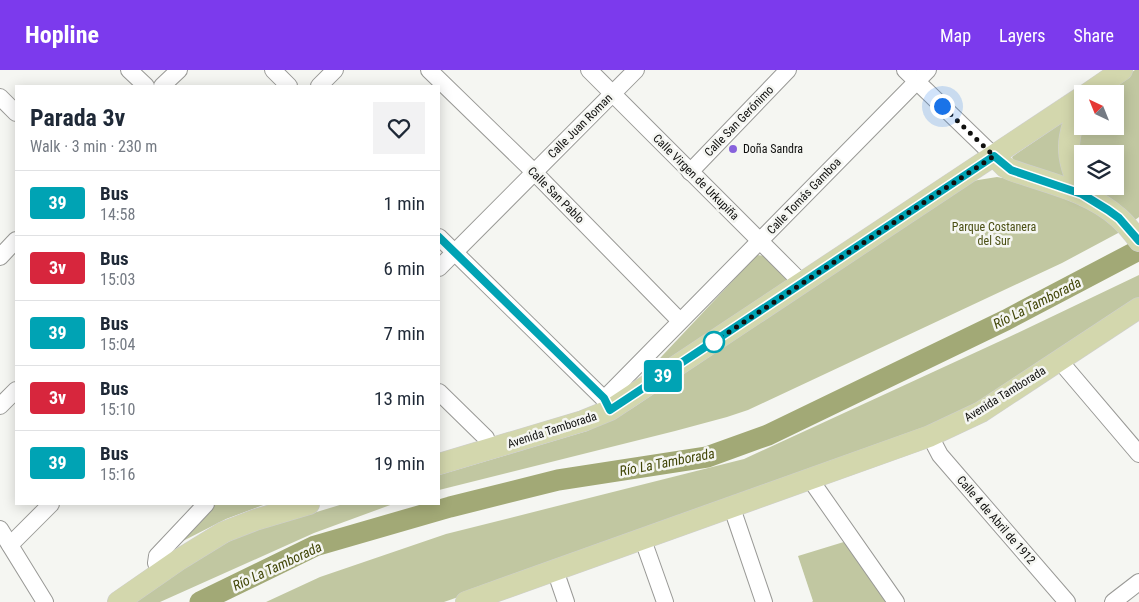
<!DOCTYPE html>
<meta charset="utf-8">
<style>
:root{--surface:#fff;--page:#f2f2f3;--text:#1f2937;--muted:#747a83;--line:#e0e1e3;--accent:#7c3aed}
body{margin:0;font-family:"Roboto Condensed",sans-serif;background:var(--page);color:var(--text);height:100vh;display:flex;flex-direction:column;font-size:19px;white-space:nowrap}
*{box-sizing:border-box;margin:0}
p{font-size:16px;color:var(--muted)}
.icon{flex:none;width:28px;height:28px;fill:none;stroke:currentColor;stroke-width:2;stroke-linecap:round;stroke-linejoin:round}
.map{position:relative;flex:1;overflow:hidden}
.drawer{position:absolute;left:15px;top:15px;width:425px;height:420px;display:flex;flex-direction:column;background:var(--surface);border-radius:0px;box-shadow:0 2px 12px #0003}
.drawer>*{flex:none}
.badge{padding:0 10px;border-radius:4px;font-size:18px;line-height:32px}
.needle{width:32px;rotate:317deg}
.buttons{position:absolute;left:1074px;top:15px;display:grid;gap:10px}
.buttons a{display:grid;place-items:center;width:50px;height:50px;border-radius:0px;background:var(--surface);box-shadow:0 2px 12px #0003;font-size:25px}
.you{position:absolute;width:25px;height:25px;margin:-12px;border:4px solid #fff;border-radius:50%;background:#1a73e8;box-shadow:0 0 0 8px #1a73e833}
.map>.badge{position:absolute;translate:-50% -50%;box-shadow:0 0 0 2px #fff}
.round{display:grid;place-items:center;flex:none;width:52px;height:52px;border-radius:0px;background:var(--page)}
.headline{display:flex;align-items:center;justify-content:space-between;height:85px;padding:0 15px}
h1{font-size:24px;font-weight:700;line-height:38px}
ul{padding:0;list-style:none}
li{display:flex;align-items:center;gap:15px;height:65px;padding:0 15px;border-top:1px solid var(--line)}
li div{flex:1}
li b{display:block;font-size:19px}
li em{font-style:normal}
li .badge{min-width:55px;font-weight:700;text-align:center}
header{display:flex;align-items:center;gap:30px;box-sizing:border-box;height:70px;padding:0 25px;background:var(--accent);color:#fff}
header strong{font-size:24px}
nav{display:flex;gap:28px;margin-inline-start:auto;font-size:18px}
.map>svg:first-child{display:block}
.green{fill:#c1c7a1}
.lines{fill:none;stroke-linecap:round;stroke-linejoin:round}
.river{stroke:#a2a976;stroke-width:21}
.minor-casing{stroke:#999996;stroke-width:18}
.major-casing{stroke:#cfcfcf;stroke-width:22}
.minor{stroke:#fff;stroke-width:16}
.major{stroke:#d3d7ad;stroke-width:21}
.line-casing{stroke:#fff;stroke-width:11}
.line{stroke:#00a3b4;stroke-width:8}
.walk{stroke:#10100f;stroke-width:5;stroke-dasharray:0 9}
.poi-dot{fill:#8762dc;stroke:#f5f6f2;stroke-width:2}
.stop-dot{fill:#fff;stroke:#00a3b4;stroke-width:2.5}
.labels{text-anchor:middle;dominant-baseline:central;stroke-width:5;stroke-linejoin:round;paint-order:stroke}
.street-label{font-size:12px;fill:#10100f;stroke:#f5f6f2}
.poi-label{font-size:12px;fill:#10100f;stroke:#f5f6f2;text-anchor:start}
.park-label{font-size:12px;fill:#4a4f13;stroke:#f5f6f2}
.water-label{font-size:14px;font-style:italic;fill:#424708;stroke:#f5f6f2}
</style>
<header>
<strong>Hopline</strong>
<nav><a>Map</a><a>Layers</a><a>Share</a></nav>
</header>
<div class="map">
<svg width="1139" height="532" viewBox="0 0 1139 532">
<rect width="100%" height="100%" fill="#f5f6f2"/>
<g class="green">
<polygon points="1135,0 1139,0 1139,147 1135,150 1089,116 1115,116 1115,84 1082,84 1082,107 1075,90 1082,56 1115,56 1115,24 1100,24"/>
<polygon points="1066,50 1069,113 1015,94 1012,87 1016,84"/>
<polygon points="997,107 1021,111 1100,143 1120,162 1062,193 748,340 727,347 675,361 439,420 439,405 587,361 631,339 972,111"/>
<polygon points="757,185 767,186 789,210 630,320"/>
<polygon points="1139,205 1139,229 954,349 656,457 444,532 266,532 320,507 446,464 744,389 1009,267"/>
<polygon points="215,434 266,434 226,449 175,475"/>
<polygon points="343,434 393,434 314,463 160,532 132,532 196,488 244,464"/>
<polygon points="847,471 890,532 812,532 813,531 798,486"/>
</g>
<g class="lines">
<polyline class="river" points="200,532 315,476 450,437 558,410 707,387 768,365 1006,250 1139,180"/>
<g class="minor-casing">
<g id="minor">
<polyline points="129,0 146,16"/>
<polyline points="273,0 289,16"/>
<polyline points="429,0 534,102 680,251"/>
<polyline points="589,0 802,213"/>
<polyline points="905,0 994,86"/>
<polyline points="162,16 179,0"/>
<polyline points="319,16 335,0"/>
<polyline points="0,27 16,43"/>
<polyline points="690,102 788,0"/>
<polyline points="439,167 604,329 608,336"/>
<polyline points="0,187 16,170"/>
<polyline points="439,198 636,0"/>
<polyline points="1059,290 1139,384"/>
<polyline points="439,322 486,368 490,379"/>
<polyline points="604,329 928,0"/>
<polyline points="0,336 16,320"/>
<polyline points="930,366 940,385 1067,532"/>
<polyline points="810,409 896,532"/>
<polyline points="732,438 764,532"/>
<polyline points="0,459 45,532"/>
<polyline points="643,470 665,532"/>
<polyline points="10,475 51,434"/>
<polyline points="555,500 566,532"/>
<polyline points="160,503 156,493 157,486 206,434"/>
<polyline points="1113,532 1139,512"/>
</g>
</g>
<g class="major-casing">
<g id="major">
<polyline points="1087,24 1122,0"/>
<path d="M1082 29C1066 71 1063 82 1083 125"/>
<path d="M994 86 1005 97 1011 100C1047 113 1089 121 1119 148 1127 155 1133 163 1139 171"/>
<polyline points="439,394 583,351 610,340 1082,27"/>
<polyline points="118,532 180,489 224,462 255,450 309,434"/>
<polyline points="466,532 930,366 981,342 1139,238"/>
</g>
</g>
<use href="#minor" class="minor"/>
<use href="#major" class="major"/>
</g>
<g class="lines">
<g class="line-casing">
<polyline id="line" points="439,167 604,328 610,340 994,86 1011,100 1082,124 1108,140 1119,148 1139,171"/>
</g>
<use href="#line" class="line"/>
<polyline class="walk" points="714,272 994,86 942,36"/>
</g>
<circle class="poi-dot" cx="733" cy="79" r="5"/>
<circle class="stop-dot" cx="714" cy="272" r="10"/>
<g class="labels">
<g class="street-label">
<text transform="translate(739 51) rotate(-46)">Calle San Gerónimo</text>
<text transform="translate(580 56) rotate(-45)">Calle Juan Roman</text>
<text transform="translate(696 107) rotate(45)">Calle Virgen de Urkupiña</text>
<text transform="translate(556 125) rotate(45)">Calle San Pablo</text>
<text transform="translate(804 126) rotate(-46)">Calle Tomás Gamboa</text>
<text transform="translate(1005 324) rotate(-32)">Avenida Tamborada</text>
<text transform="translate(552 360) rotate(-18)">Avenida Tamborada</text>
<text transform="translate(996 450) rotate(49)">Calle 4 de Abril de 1912</text>
</g>
<g class="poi-label">
<text x="743" y="79">Doña Sandra</text>
</g>
<g class="park-label">
<text x="994" y="157">Parque Costanera<tspan x="994" dy="14">del Sur</tspan></text>
</g>
<g class="water-label">
<text transform="translate(1037 233) rotate(-27)">Río La Tamborada</text>
<text transform="translate(667 392) rotate(-11)">Río La Tamborada</text>
<text transform="translate(277 496) rotate(-25)">Río La Tamborada</text>
</g>
</g>
</svg>
<div class="buttons">
<a><svg class="needle" viewBox="-14 -14 28 28"><path d="M0-13l5 13h-10z" fill="#e53935"/><path d="M0 13l5-13h-10z" fill="#747a83"/></svg></a>
<a><svg class="icon" aria-label="layers" viewBox="0 0 24 24"><path d="M12 4l9 5-9 5-9-5zM3 14l9 5 9-5"/></svg></a>
</div>
<div class="you" style="left:942px;top:36px"></div>
<b class="badge" style="left:663px;top:306px;background:#00a3b4;color:#fff">39</b>
<section class="drawer">
<div class="headline"><div><h1>Parada 3v</h1><p>Walk · 3 min · 230 m</p></div><a class="round"><svg class="icon" aria-label="heart" viewBox="0 0 24 24"><path d="M12 20l-8-8c-3-5 5-10 8-4 3-6 11-1 8 4z"/></svg></a></div>
<ul>
<li><span class="badge" style="background:#00a3b4;color:#fff">39</span><div><b>Bus</b><p>14:58</p></div><em>1 min</em></li>
<li><span class="badge" style="background:#d7263d;color:#fff">3v</span><div><b>Bus</b><p>15:03</p></div><em>6 min</em></li>
<li><span class="badge" style="background:#00a3b4;color:#fff">39</span><div><b>Bus</b><p>15:04</p></div><em>7 min</em></li>
<li><span class="badge" style="background:#d7263d;color:#fff">3v</span><div><b>Bus</b><p>15:10</p></div><em>13 min</em></li>
<li><span class="badge" style="background:#00a3b4;color:#fff">39</span><div><b>Bus</b><p>15:16</p></div><em>19 min</em></li>
</ul>
</section>
</div>
